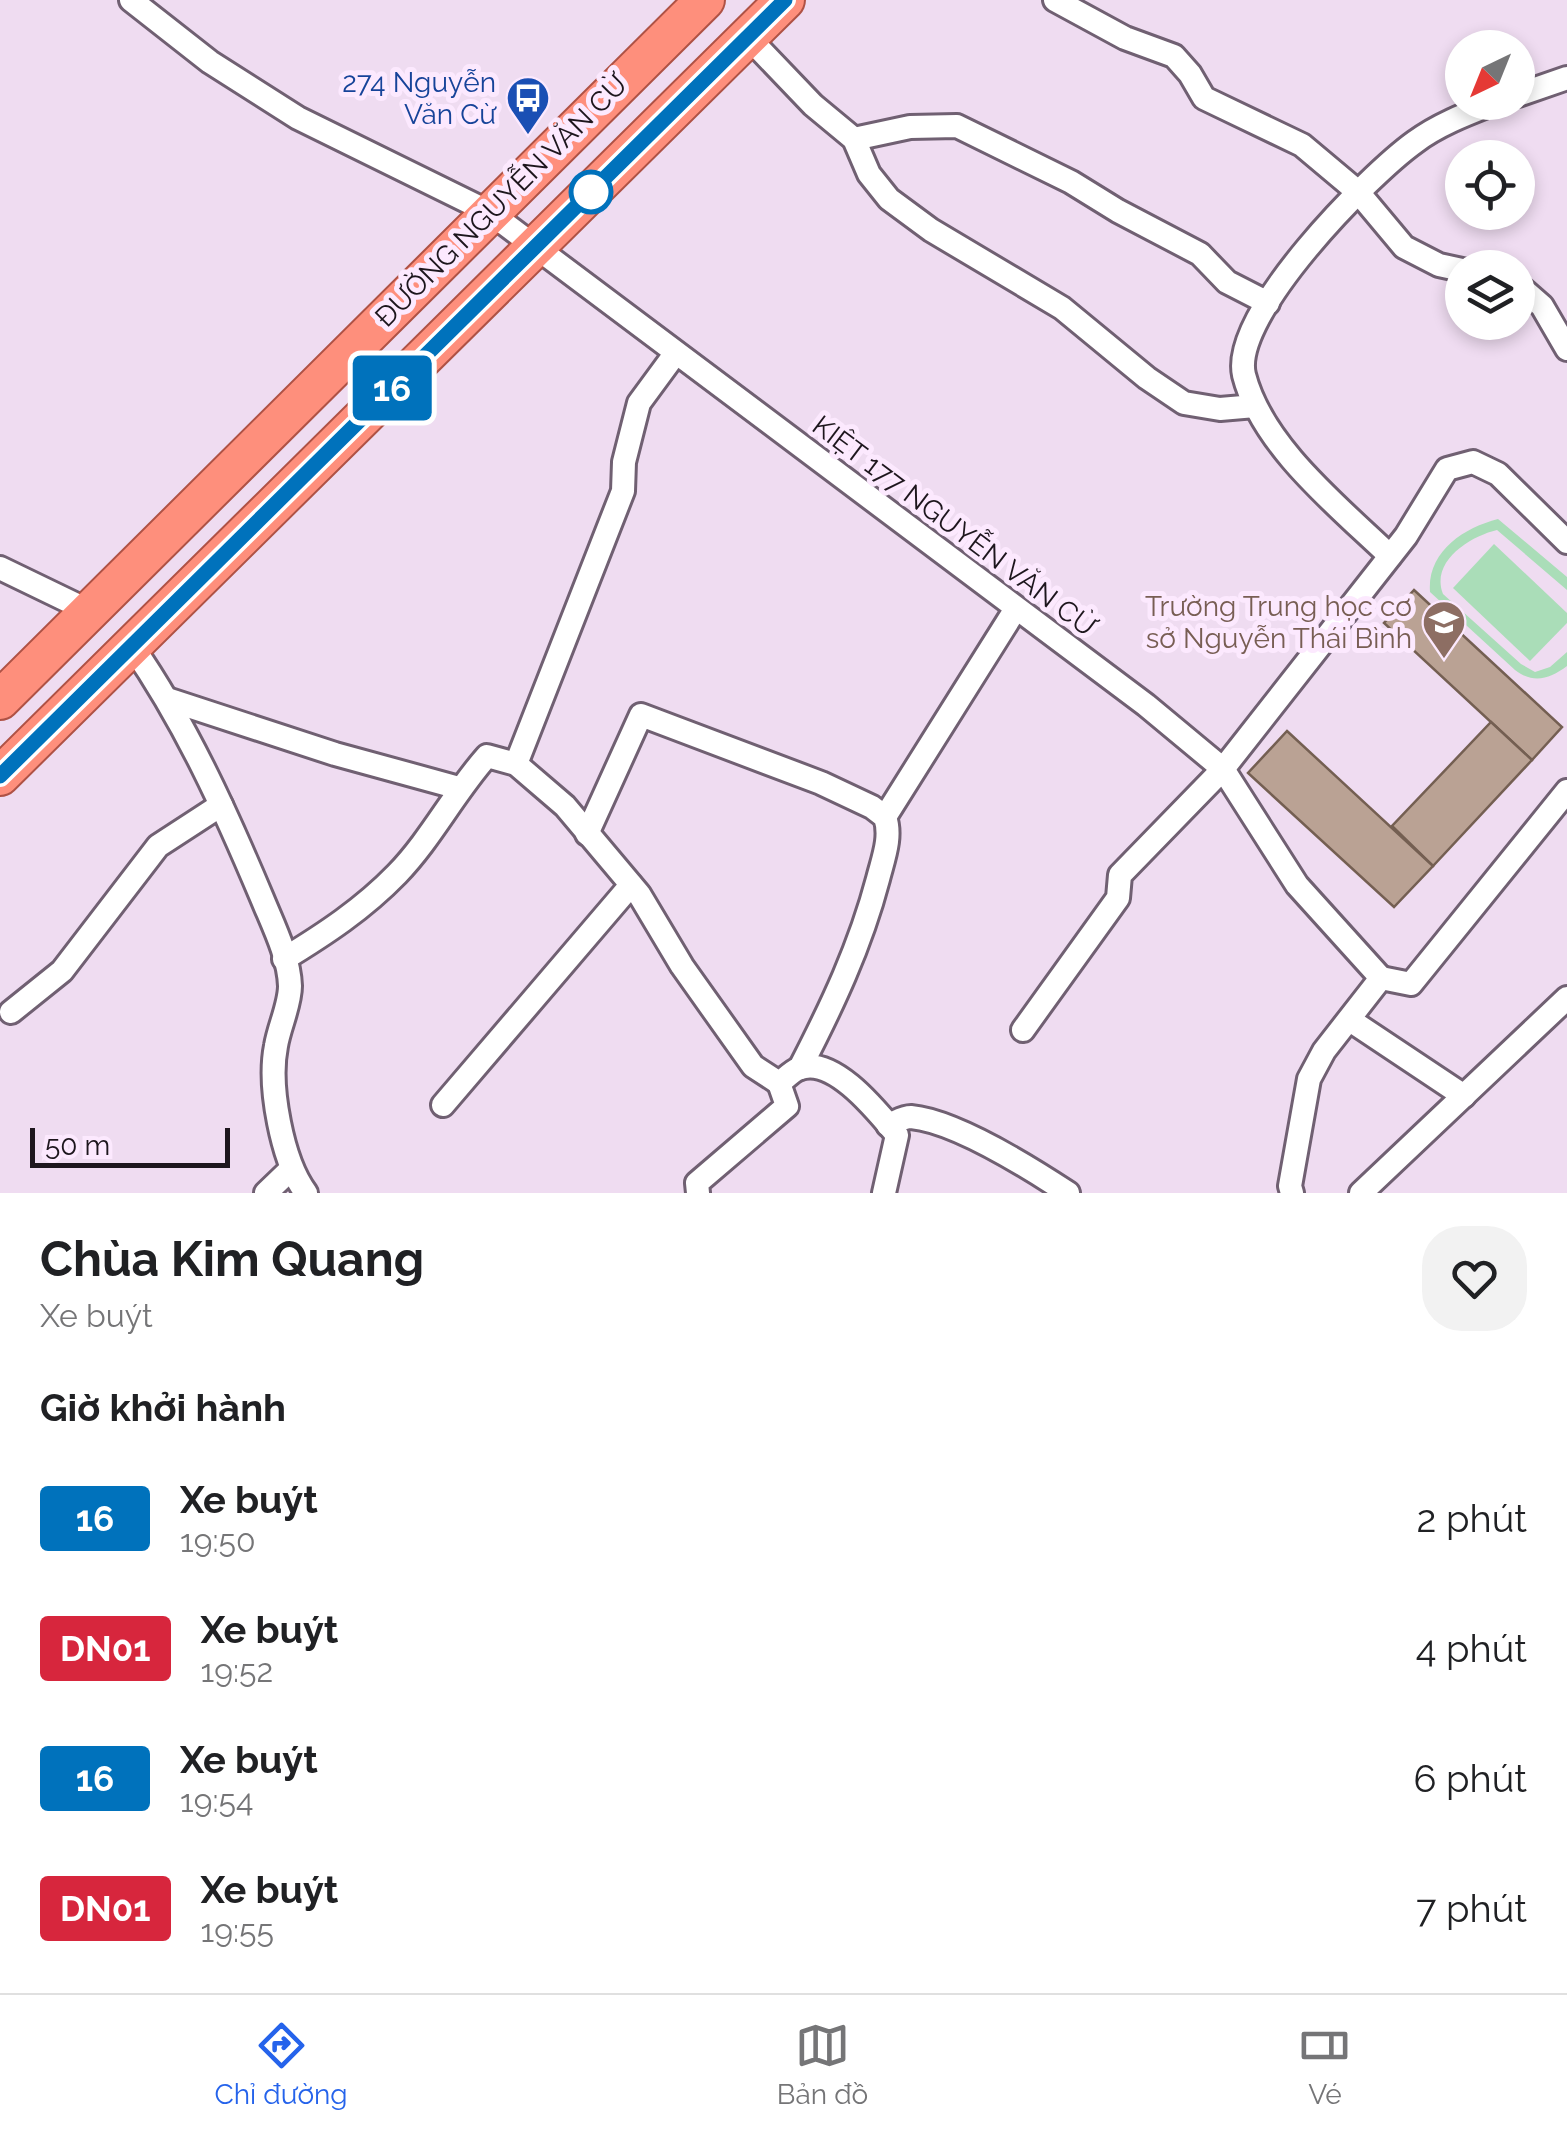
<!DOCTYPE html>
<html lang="vi">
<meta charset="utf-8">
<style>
:root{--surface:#fff;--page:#f2f2f2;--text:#202124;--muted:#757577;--line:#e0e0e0;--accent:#2563eb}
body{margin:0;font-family:Raleway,sans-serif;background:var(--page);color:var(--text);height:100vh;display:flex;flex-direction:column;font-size:38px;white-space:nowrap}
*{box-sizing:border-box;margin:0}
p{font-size:32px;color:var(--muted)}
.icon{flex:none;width:55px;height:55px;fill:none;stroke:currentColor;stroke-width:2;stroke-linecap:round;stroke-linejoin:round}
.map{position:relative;height:1193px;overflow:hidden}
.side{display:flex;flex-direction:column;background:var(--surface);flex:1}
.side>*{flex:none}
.badge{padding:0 20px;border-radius:8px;font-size:35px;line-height:65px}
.needle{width:65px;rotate:223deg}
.buttons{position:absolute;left:1445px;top:30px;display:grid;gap:20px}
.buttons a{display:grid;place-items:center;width:90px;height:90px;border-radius:50%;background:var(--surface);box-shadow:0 5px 15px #0003;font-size:50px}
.scale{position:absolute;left:30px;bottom:25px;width:200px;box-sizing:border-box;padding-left:10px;border:5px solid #1d161d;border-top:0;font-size:28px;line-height:35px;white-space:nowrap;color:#1d161d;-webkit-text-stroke:8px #fce9fe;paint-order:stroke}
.map>.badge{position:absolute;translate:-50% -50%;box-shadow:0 0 0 5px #fff}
h2{padding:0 40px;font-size:38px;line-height:90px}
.round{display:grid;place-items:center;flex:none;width:105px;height:105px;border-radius:40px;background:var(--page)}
.head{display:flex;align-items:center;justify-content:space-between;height:170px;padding:0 40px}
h1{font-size:48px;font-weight:700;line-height:75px}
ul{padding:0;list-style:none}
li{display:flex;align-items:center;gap:30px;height:130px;padding:0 40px}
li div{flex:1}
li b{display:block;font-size:38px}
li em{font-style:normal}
li .badge{min-width:110px;font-weight:700;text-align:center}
.dock{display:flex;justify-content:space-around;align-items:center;height:140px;border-top:2px solid var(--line);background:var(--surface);font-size:28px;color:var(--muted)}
.dock a{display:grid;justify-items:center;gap:5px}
.dock .on{color:var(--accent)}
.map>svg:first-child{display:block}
.green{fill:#aaddb8}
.building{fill:#baa294;stroke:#745f52;stroke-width:2.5}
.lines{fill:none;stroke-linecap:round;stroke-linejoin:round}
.minor-casing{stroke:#706072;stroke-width:28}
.trunk-casing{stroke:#af5245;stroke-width:42}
.minor{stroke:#fff;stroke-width:22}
.trunk{stroke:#fe8f7c;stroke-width:38}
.line-casing{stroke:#fff;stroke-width:22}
.line{stroke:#0072bc;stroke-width:15}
.stop-dot{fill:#fff;stroke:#0072bc;stroke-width:5}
.labels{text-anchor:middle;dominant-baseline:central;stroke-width:10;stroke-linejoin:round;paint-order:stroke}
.transit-label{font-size:28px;fill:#164399;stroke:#fce9fe;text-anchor:end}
.street-label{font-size:28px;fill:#1d161d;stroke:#fce9fe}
.education-label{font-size:28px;fill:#785e54;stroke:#fce9fe;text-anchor:end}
</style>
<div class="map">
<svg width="1567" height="1193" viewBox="0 0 1567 1193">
<rect width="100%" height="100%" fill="#efdcf1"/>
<g class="green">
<path d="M1498 519 1567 577V590L1497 530C1471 536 1430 561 1443 594L1521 664 1535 672 1550 667 1567 652V666C1550 679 1533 684 1515 670L1430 592C1427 552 1463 528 1498 519Z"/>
<polygon points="1494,544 1567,613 1567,623 1530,661 1453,588"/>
</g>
<g class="building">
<polygon points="1414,590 1562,727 1532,760 1384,623"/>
<polygon points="1491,722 1532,760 1433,866 1392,826"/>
<polygon points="1287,731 1433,866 1394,907 1248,773"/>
</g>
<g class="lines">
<g class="minor-casing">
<g id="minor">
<polyline points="131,0 210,62 298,118 489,212 1146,705 1223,769 1297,885 1381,978"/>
<polyline points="1055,0 1125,38 1174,56 1190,74 1204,98 1302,145 1358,192 1404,247 1439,265 1462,270"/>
<polyline points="748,37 813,105 854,139 869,174 889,199 931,230 1062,308 1147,378 1184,403 1220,409 1255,406"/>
<polyline points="1518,95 1567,78"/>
<polyline points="854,139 910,127 957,126 1071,182 1118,211 1200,254 1227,282 1268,303"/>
<polyline points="1518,285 1542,306 1567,349"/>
<path d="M1390 556C1339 507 1262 446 1244 375 1230 315 1369 175 1415 142 1439 124 1469 113 1497 102"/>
<polyline points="0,568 89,611"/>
<path d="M132 646C186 724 225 810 262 898 273 925 289 956 290 986 290 1005 279 1027 276 1046 268 1086 282 1161 306 1193"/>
<polyline points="170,700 335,754 459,788"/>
<polyline points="516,764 623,491 624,462 639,403 675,354"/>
<polyline points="885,817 1015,610"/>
<path d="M587 834 641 715 821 783 872 807 885 817C892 837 883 859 878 879 860 947 832 1006 800 1068"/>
<path d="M284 959C325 934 363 909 397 874 431 839 454 793 487 756L516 764 565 806 639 894 682 966 753 1066 779 1083C785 1079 791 1072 798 1069 832 1054 877 1111 897 1135L884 1193"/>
<polyline points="1381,978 1411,984 1567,791"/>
<polyline points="11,1012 62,971 158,846 221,805"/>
<polyline points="1350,1020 1464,1096"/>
<polyline points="1023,1030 1118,898 1120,875 1223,769 1406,536 1447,469 1473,462 1498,474 1567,542"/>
<polyline points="443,1105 631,885"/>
<path d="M888 1125C896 1122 903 1117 911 1117 955 1121 1030 1168 1068 1193"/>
<polyline points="266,1193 291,1169"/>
<polyline points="698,1193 697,1183 787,1106 779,1083"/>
<polyline points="1292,1193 1290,1186 1309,1079 1324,1051 1381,978"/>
<polyline points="1361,1193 1567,998"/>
</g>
</g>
<g class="trunk-casing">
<g id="trunk">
<polyline points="0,700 705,0"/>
<polyline points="0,776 785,0"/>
</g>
</g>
<use href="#minor" class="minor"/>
<use href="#trunk" class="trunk"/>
</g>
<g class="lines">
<g class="line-casing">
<polyline id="line" points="0,776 785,0"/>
</g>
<use href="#line" class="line"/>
</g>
<defs>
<g id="bus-pin" transform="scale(2.25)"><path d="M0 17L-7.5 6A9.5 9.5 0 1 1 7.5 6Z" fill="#1a4fb4" stroke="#fce9fe"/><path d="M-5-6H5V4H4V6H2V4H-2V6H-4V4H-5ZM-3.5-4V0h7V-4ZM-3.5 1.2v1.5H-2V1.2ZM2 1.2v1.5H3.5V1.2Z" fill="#fff"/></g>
<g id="school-pin" transform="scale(2.25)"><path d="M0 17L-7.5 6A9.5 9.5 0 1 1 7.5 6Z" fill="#8d6e63" stroke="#fce9fe"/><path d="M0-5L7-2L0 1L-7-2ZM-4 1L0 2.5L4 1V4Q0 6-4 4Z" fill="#fff"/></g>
</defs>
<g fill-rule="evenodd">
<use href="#bus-pin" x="528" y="98"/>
<use href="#school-pin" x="1444" y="622"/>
</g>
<circle class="stop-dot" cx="591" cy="192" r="20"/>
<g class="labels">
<g class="transit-label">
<text x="496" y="82">274 Nguyễn<tspan x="496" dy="32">Văn Cừ</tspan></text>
</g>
<g class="street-label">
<text transform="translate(501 201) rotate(-45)">ĐƯỜNG NGUYỄN VĂN CỪ</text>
<text transform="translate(954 526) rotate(37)">KIỆT 177 NGUYỄN VĂN CỪ</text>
</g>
<g class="education-label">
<text x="1412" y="606">Trường Trung học cơ<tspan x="1412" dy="32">sở Nguyễn Thái Bình</tspan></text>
</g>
</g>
</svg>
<div class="buttons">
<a><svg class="needle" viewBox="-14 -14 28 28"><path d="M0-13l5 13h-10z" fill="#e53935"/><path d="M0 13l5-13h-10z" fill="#757577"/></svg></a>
<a><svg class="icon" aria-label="locate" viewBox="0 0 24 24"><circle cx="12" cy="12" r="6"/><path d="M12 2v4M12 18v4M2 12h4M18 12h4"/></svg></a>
<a><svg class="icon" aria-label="layers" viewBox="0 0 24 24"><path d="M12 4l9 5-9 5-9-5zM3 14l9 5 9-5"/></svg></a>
</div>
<div class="scale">50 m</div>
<b class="badge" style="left:392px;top:388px;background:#0072bc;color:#fff">16</b>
</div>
<section class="side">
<div class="head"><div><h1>Chùa Kim Quang</h1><p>Xe buýt</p></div><a class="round"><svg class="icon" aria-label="heart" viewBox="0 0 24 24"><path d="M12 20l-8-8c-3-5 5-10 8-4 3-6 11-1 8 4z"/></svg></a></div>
<h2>Giờ khởi hành</h2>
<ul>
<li><span class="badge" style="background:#0072bc;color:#fff">16</span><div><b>Xe buýt</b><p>19:50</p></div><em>2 phút</em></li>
<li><span class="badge" style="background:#d7263d;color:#fff">DN01</span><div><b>Xe buýt</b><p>19:52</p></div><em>4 phút</em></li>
<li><span class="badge" style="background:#0072bc;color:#fff">16</span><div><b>Xe buýt</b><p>19:54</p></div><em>6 phút</em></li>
<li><span class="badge" style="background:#d7263d;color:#fff">DN01</span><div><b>Xe buýt</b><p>19:55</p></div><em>7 phút</em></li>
</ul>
</section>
<nav class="dock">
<a class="on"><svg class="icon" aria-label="directions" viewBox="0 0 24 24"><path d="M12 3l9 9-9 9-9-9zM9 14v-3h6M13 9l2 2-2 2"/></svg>Chỉ đường</a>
<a><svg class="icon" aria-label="map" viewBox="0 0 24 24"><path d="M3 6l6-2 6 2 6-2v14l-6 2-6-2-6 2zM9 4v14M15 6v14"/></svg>Bản đồ</a>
<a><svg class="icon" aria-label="tickets" viewBox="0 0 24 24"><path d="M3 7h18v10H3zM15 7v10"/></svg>Vé</a>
</nav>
